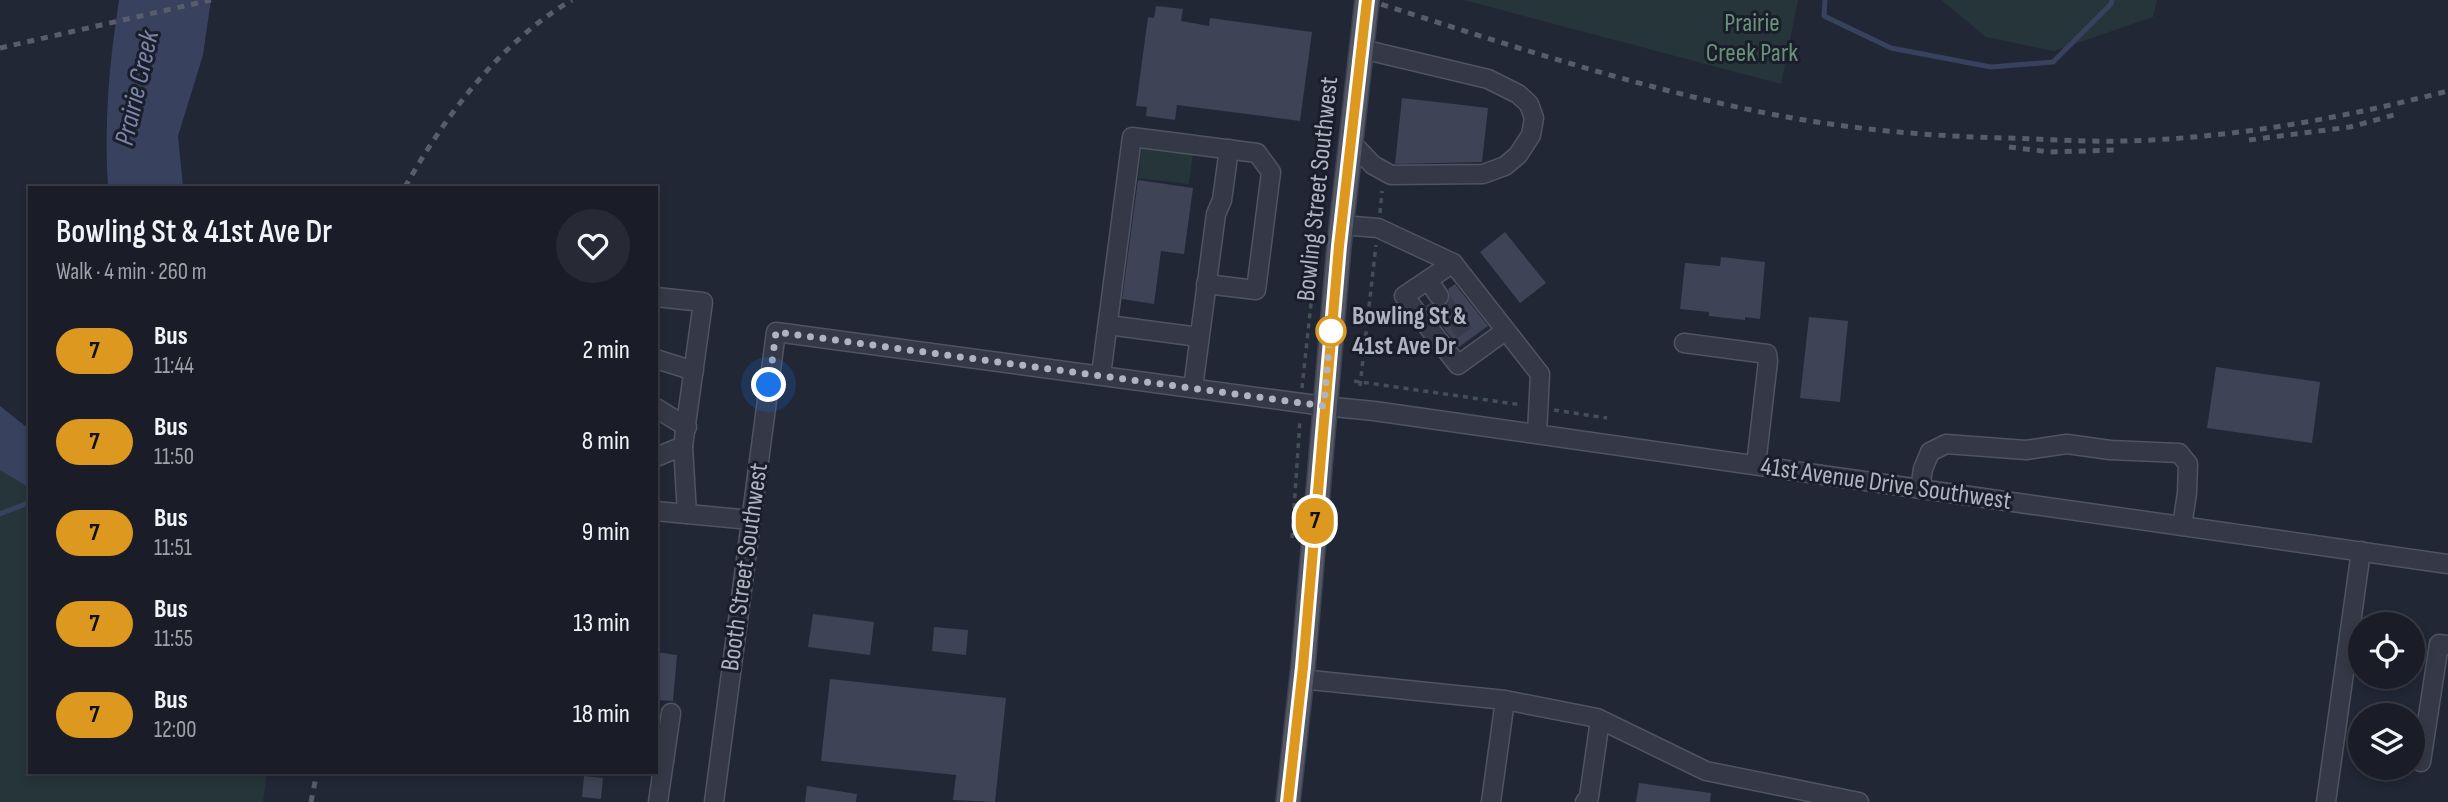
<!DOCTYPE html>
<meta charset="utf-8">
<style>
:root{--surface:#1a1d28;--page:#272a34;--text:#f1f3f6;--muted:#9fa2a8;--line:#383b45}
body{margin:0;font-family:"Sofia Sans Condensed",sans-serif;background:var(--page);color:var(--text);height:100vh;display:flex;flex-direction:column;font-size:26px;white-space:nowrap}
*{box-sizing:border-box;margin:0}
p{font-size:23px;color:var(--muted)}
.icon{flex:none;width:38px;height:38px;fill:none;stroke:currentColor;stroke-width:2;stroke-linecap:round;stroke-linejoin:round}
.map{position:relative;flex:1;overflow:hidden}
.details{position:absolute;left:28px;top:186px;width:630px;height:588px;display:flex;flex-direction:column;background:var(--surface);border-radius:0px;box-shadow:0 4px 10px #0003,0 0 0 2px var(--line)}
.details>*{flex:none}
.badge{padding:0 14px;border-radius:23px;font-size:24px;line-height:46px}
.controls{position:absolute;left:2348px;top:612px;display:grid;gap:14px}
.controls a{display:grid;place-items:center;width:77px;height:77px;border-radius:50%;background:var(--surface);box-shadow:0 4px 10px #0003,0 0 0 2px var(--line);font-size:35px}
.you{position:absolute;width:35px;height:35px;margin:-18px;border:5px solid #fff;border-radius:50%;background:#1a73e8;box-shadow:0 0 0 10px #1a73e833}
.map>.badge{position:absolute;translate:-50% -50%;box-shadow:0 0 0 4px #fff}
.round{display:grid;place-items:center;flex:none;width:74px;height:74px;border-radius:37px;background:var(--page)}
.headline{display:flex;align-items:center;justify-content:space-between;height:119px;padding:0 28px}
h1{font-size:33px;font-weight:600;line-height:52px}
ul{padding:0;list-style:none}
li{display:flex;align-items:center;gap:21px;height:91px;padding:0 28px}
li div{flex:1}
li b{display:block;font-size:26px}
li em{font-style:normal}
li .badge{min-width:77px;font-weight:700;text-align:center}
.map>svg:first-child{display:block}
.green{fill:#26353a}
.water{fill:#38415e}
.lines{fill:none;stroke-linecap:round;stroke-linejoin:round}
.stream{stroke:#38415e;stroke-width:5}
.building{fill:#3e4456}
.minor-tunnel{stroke:#373c4b;stroke-width:18;stroke-dasharray:18 9;stroke-linecap:butt}
.minor-casing{stroke:#4f5461;stroke-width:21}
.major-casing{stroke:#3e4250;stroke-width:26}
.path{stroke:#435156;stroke-width:3.5;stroke-dasharray:5 5;stroke-linecap:butt}
.minor{stroke:#353947;stroke-width:18}
.major{stroke:#535867;stroke-width:23}
.rail{stroke:#575d6d;stroke-width:5;stroke-dasharray:7 7;stroke-linecap:butt}
.line-casing{stroke:#fff;stroke-width:16}
.line{stroke:#dc981f;stroke-width:10}
.walk{stroke:#afb4c3;stroke-width:7;stroke-dasharray:0 12.6}
.stop-dot{fill:#fff;stroke:#dc981f;stroke-width:3.5}
.labels{text-anchor:middle;dominant-baseline:central;stroke-width:6;stroke-linejoin:round;paint-order:stroke}
.park-label{font-size:26px;fill:#699279;stroke:#1a1e2b}
.street-label{font-size:26px;fill:#afb4c3;stroke:#1a1e2b}
.stop-label{font-size:26px;font-weight:bold;fill:#afb4c3;stroke:#1a1e2b;text-anchor:start}
.water-label{font-size:28px;font-style:italic;fill:#7986aa;stroke:#1a1e2b}
</style>
<div class="map">
<svg width="2448" height="802" viewBox="0 0 2448 802">
<rect width="100%" height="100%" fill="#222736"/>
<g class="green">
<polygon points="1464,0 1798,0 1781,84"/>
<polygon points="1941,0 2157,0 2153,17 2054,51 1986,37"/>
<polygon points="1142,147 1193,153 1189,184 1138,178"/>
<polygon points="0,443 30,454 30,772 267,772 263,802 0,802"/>
</g>
<g class="water">
<path d="M119 0H211L203 55 178 136 183 187H108C104 123 109 64 119 0Z"/>
<polygon points="0,406 30,430 30,488 0,470"/>
</g>
<g class="lines">
<g class="stream">
<polyline points="1825,0 1824,16 1891,48 1991,67 2053,62 2111,4 2112,0"/>
<polyline points="0,514 30,502"/>
</g>
</g>
<g class="building">
<polygon points="1156,6 1183,9 1181,21 1209,26 1210,18 1312,32 1300,121 1177,105 1175,120 1146,116 1147,107 1136,106 1148,17 1154,18"/>
<polygon points="1402,98 1488,108 1482,162 1395,164"/>
<polygon points="1138,180 1193,188 1184,254 1161,251 1154,304 1122,299"/>
<polygon points="1505,232 1546,283 1520,303 1480,252"/>
<polygon points="1721,257 1765,262 1760,319 1745,317 1745,320 1709,316 1709,312 1680,309 1685,263 1720,266"/>
<polygon points="1455,284 1488,326 1459,347 1426,306 1430,303 1439,307 1446,305 1450,296 1448,289"/>
<polygon points="1809,317 1848,321 1840,402 1800,398"/>
<polygon points="2216,367 2320,382 2312,443 2207,428"/>
<polygon points="813,614 874,622 870,655 808,647"/>
<polygon points="934,627 968,630 966,655 932,651"/>
<polygon points="656,652 677,655 673,701 656,700"/>
<polygon points="830,679 1006,698 995,802 953,800 956,775 821,761"/>
<polygon points="584,776 603,778 601,799 582,797"/>
<polygon points="1639,783 1711,793 1710,802 1636,802"/>
<polygon points="807,786 857,794 856,802 805,802"/>
</g>
<g class="lines">
<polyline class="minor-tunnel" points="1439,296 1469,339"/>
<g class="minor-casing">
<g id="minor">
<polyline points="1351,142 1373,165 1391,175 1483,174 1505,166 1518,155 1531,135 1534,118 1529,104 1518,94 1488,79 1362,49"/>
<polyline points="1341,225 1378,228 1453,263 1540,374 1537,434"/>
<polyline points="1453,263 1404,296 1458,365 1505,331"/>
<polyline points="1428,280 1439,296"/>
<polyline points="656,297 703,302 683,446 656,457"/>
<polyline points="1108,325 1199,337"/>
<polyline points="1684,343 1767,354 1768,361 1756,465"/>
<polyline points="656,359 694,371"/>
<polyline points="1101,375 1132,137 1257,153 1271,172 1256,290 1206,284"/>
<polyline points="1193,388 1216,214 1222,200 1229,149"/>
<polyline points="656,408 687,427"/>
<polyline points="683,446 687,514 751,520"/>
<polyline points="1920,489 1923,469 1930,452 1946,444 2026,450 2067,444 2110,450 2179,453 2188,464 2187,493 2182,526"/>
<polyline points="656,511 687,514"/>
<polyline points="1301,679 1505,700 1491,802"/>
<polyline points="1505,700 1597,718 1706,771 1859,802"/>
<polyline points="656,760 664,761 658,802"/>
<polyline points="664,761 671,713"/>
<polyline points="2421,762 2439,644 2448,645"/>
<polyline points="714,802 776,332 1324,406 1374,411 2448,564"/>
<polyline points="1585,802 1589,797 1600,720"/>
<polyline points="2326,802 2361,551"/>
</g>
</g>
<g class="major-casing">
<polyline id="major" points="1288,802 1303,667 1339,246 1367,0"/>
</g>
<g class="path">
<polyline points="1380,213 1382,191"/>
<polyline points="1354,381 1522,405"/>
<polyline points="1360,386 1376,245"/>
<polyline points="1302,388 1315,266"/>
<polyline points="1554,410 1607,418"/>
<polyline points="1292,538 1300,420"/>
</g>
<use href="#minor" class="minor"/>
<use href="#major" class="major"/>
<g class="rail">
<path d="M1368 0C1496 41 1625 84 1756 111 1838 128 1921 136 2004 138 2044 139 2085 142 2126 141 2234 138 2343 118 2448 91"/>
<polyline points="0,48 211,0"/>
<polyline points="2249,140 2350,127 2394,115"/>
<polyline points="2009,147 2050,152 2117,150"/>
<path d="M405 187C445 116 500 42 572 0"/>
<polyline points="311,802 317,772"/>
</g>
</g>
<g class="lines">
<g class="line-casing">
<polyline id="line" points="1288,802 1303,667 1339,246 1367,0"/>
</g>
<use href="#line" class="line"/>
<polyline class="walk" points="769,385 776,332 1324,406 1331,326 1331,331"/>
</g>
<circle class="stop-dot" cx="1331" cy="331" r="14"/>
<g class="labels">
<g class="park-label">
<text x="1752" y="23">Prairie<tspan x="1752" dy="30">Creek Park</tspan></text>
</g>
<g class="street-label">
<text transform="translate(1318 189) rotate(-84)">Bowling Street Southwest</text>
<text transform="translate(1886 484) rotate(8)">41st Avenue Drive Southwest</text>
<text transform="translate(745 567) rotate(-82)">Booth Street Southwest</text>
</g>
<g class="stop-label">
<text x="1352" y="316">Bowling St &amp;<tspan x="1352" dy="30">41st Ave Dr</tspan></text>
</g>
<g class="water-label">
<text transform="translate(137 88) rotate(-77)">Prairie Creek</text>
</g>
</g>
</svg>
<div class="controls">
<a><svg class="icon" aria-label="locate" viewBox="0 0 24 24"><circle cx="12" cy="12" r="6"/><path d="M12 2v4M12 18v4M2 12h4M18 12h4"/></svg></a>
<a><svg class="icon" aria-label="layers" viewBox="0 0 24 24"><path d="M12 4l9 5-9 5-9-5zM3 14l9 5 9-5"/></svg></a>
</div>
<div class="you" style="left:769px;top:385px"></div>
<b class="badge" style="left:1315px;top:521px;background:#dc981f;color:#111">7</b>
<section class="details">
<div class="headline"><div><h1>Bowling St &amp; 41st Ave Dr</h1><p>Walk · 4 min · 260 m</p></div><a class="round"><svg class="icon" aria-label="heart" viewBox="0 0 24 24"><path d="M12 20l-8-8c-3-5 5-10 8-4 3-6 11-1 8 4z"/></svg></a></div>
<ul>
<li><span class="badge" style="background:#dc981f;color:#111">7</span><div><b>Bus</b><p>11:44</p></div><em>2 min</em></li>
<li><span class="badge" style="background:#dc981f;color:#111">7</span><div><b>Bus</b><p>11:50</p></div><em>8 min</em></li>
<li><span class="badge" style="background:#dc981f;color:#111">7</span><div><b>Bus</b><p>11:51</p></div><em>9 min</em></li>
<li><span class="badge" style="background:#dc981f;color:#111">7</span><div><b>Bus</b><p>11:55</p></div><em>13 min</em></li>
<li><span class="badge" style="background:#dc981f;color:#111">7</span><div><b>Bus</b><p>12:00</p></div><em>18 min</em></li>
</ul>
</section>
</div>
